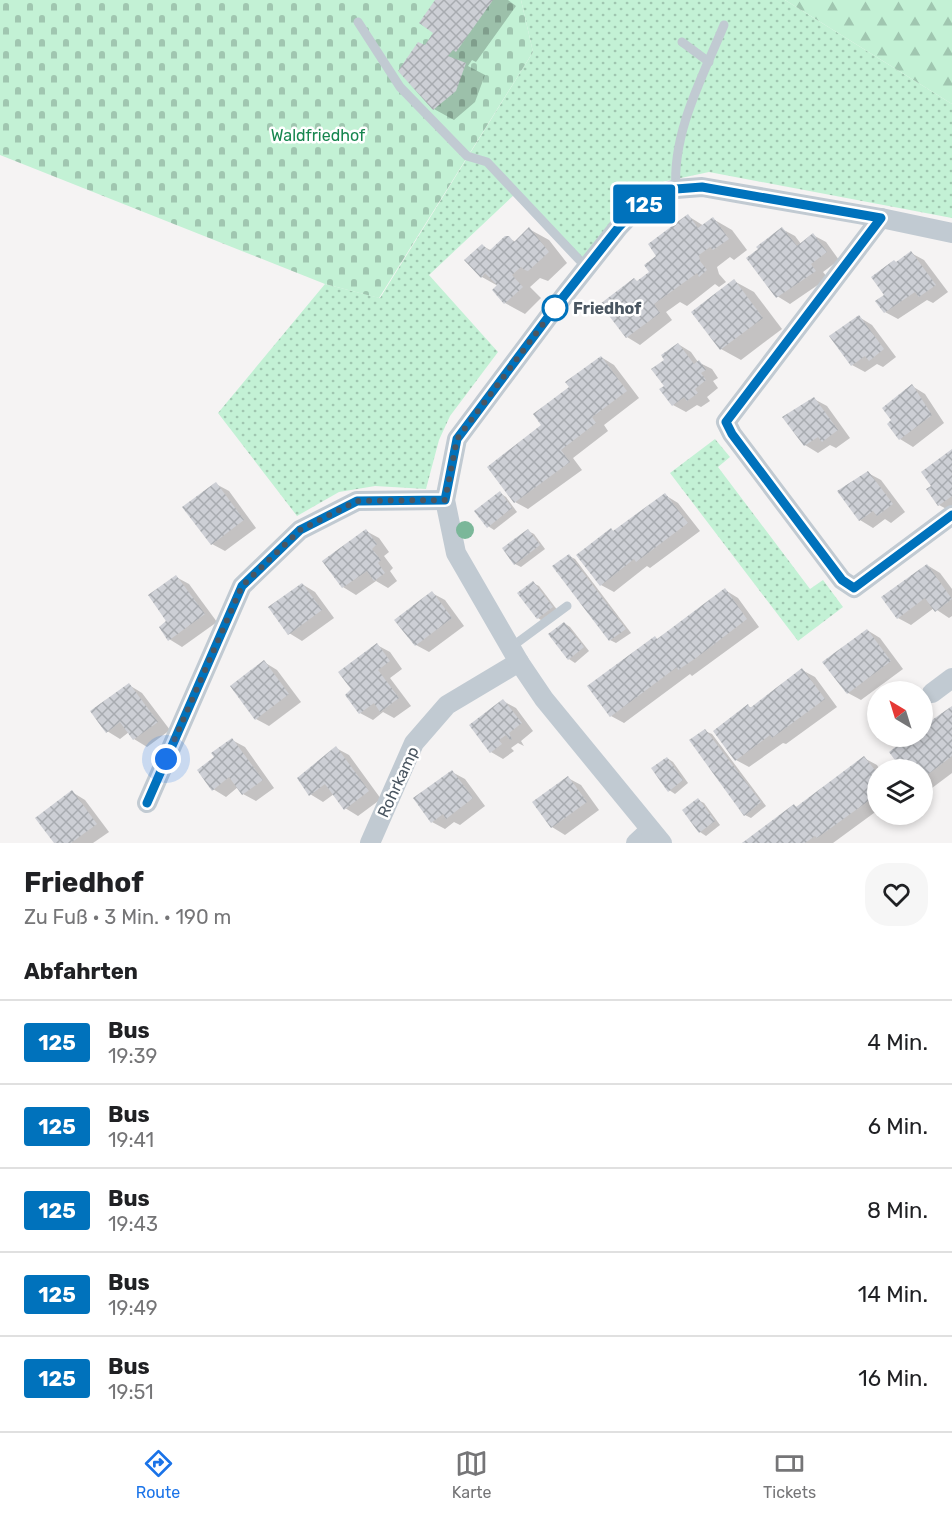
<!DOCTYPE html>
<html lang="de">
<meta charset="utf-8">
<style>
:root{--surface:#fff;--page:#f6f6f6;--text:#202124;--muted:#757577;--line:#e0e0e0;--accent:#1a73e8}
body{margin:0;font-family:Rubik,sans-serif;background:var(--page);color:var(--text);height:100vh;display:flex;flex-direction:column;font-size:22px;white-space:nowrap}
*{box-sizing:border-box;margin:0}
p{font-size:20px;color:var(--muted)}
.icon{flex:none;width:33px;height:33px;fill:none;stroke:currentColor;stroke-width:2;stroke-linecap:round;stroke-linejoin:round}
.map{position:relative;height:843px;overflow:hidden}
.drawer{display:flex;flex-direction:column;background:var(--surface);flex:1}
.drawer>*{flex:none}
.badge{padding:0 12px;border-radius:4px;font-size:21px;line-height:39px}
.needle{width:39px;rotate:322deg}
.tools{position:absolute;left:867px;top:681px;display:grid;gap:12px}
.tools a{display:grid;place-items:center;width:66px;height:66px;border-radius:50%;background:var(--surface);box-shadow:0 3px 9px #0003;font-size:30px}
.you{position:absolute;width:30px;height:30px;margin:-15px;border:4px solid #fff;border-radius:50%;background:#1a73e8;box-shadow:0 0 0 9px #1a73e833}
.map>.badge{position:absolute;translate:-50% -50%;box-shadow:0 0 0 3px #fff}
h2{padding:0 24px;font-size:22px;line-height:54px}
.round{display:grid;place-items:center;flex:none;width:63px;height:63px;border-radius:24px;background:var(--page)}
.summary{display:flex;align-items:center;justify-content:space-between;height:102px;padding:0 24px}
h1{font-size:28px;font-weight:700;line-height:45px}
ul{padding:0;list-style:none}
li{display:flex;align-items:center;gap:18px;height:84px;padding:0 24px;border-top:2px solid var(--line)}
li div{flex:1}
li b{display:block;font-size:22px}
li em{font-style:normal}
li .badge{min-width:66px;font-weight:700;text-align:center}
.dock{display:flex;justify-content:space-around;align-items:center;height:84px;border-top:2px solid var(--line);background:var(--surface);font-size:16px;color:var(--muted)}
.dock a{display:grid;justify-items:center;gap:3px}
.dock .on{color:var(--accent)}
.map>svg:first-child{display:block}
.grass{fill:url(#grass-dots)}
.forest{fill:url(#forest-firs)}
.cemetery{fill:url(#cemetery-stones)}
.shadow{fill:#0003}
.building{fill:url(#building-cross-hatch)}
.lines{fill:none;stroke-linecap:round;stroke-linejoin:round}
.lane{stroke:#c1cad2;stroke-width:9}
.street{stroke:#c1cad2;stroke-width:20}
.tree{fill:#7bb799}
.line-casing{stroke:#fff;stroke-width:14}
.line{stroke:#0072bc;stroke-width:9}
.walk{stroke:#4a5661;stroke-width:6;stroke-dasharray:0 10.8}
.stop-dot{fill:#fff;stroke:#0072bc;stroke-width:3}
.labels{text-anchor:middle;dominant-baseline:central;stroke-width:5;stroke-linejoin:round;paint-order:stroke}
.park-label{font-size:16px;fill:#17864f;stroke:#fff}
.stop-label{font-size:16px;font-weight:bold;fill:#4a5661;stroke:#fff;text-anchor:start}
.street-label{font-size:16px;fill:#4a5661;stroke:#fff}
</style>
<div class="map">
<svg width="952" height="843" viewBox="0 0 952 843">
<defs>
<pattern id="grass-dots" width="8" height="8" patternUnits="userSpaceOnUse" patternTransform="scale(1.5)"><rect width="8" height="8" fill="#c3f1d5"/><path d="M2 2h.1M6 6h.1" fill="none" stroke="#a0c6b0" stroke-width="1.8" stroke-linecap="round"/></pattern>
<pattern id="forest-firs" width="22" height="20" patternUnits="userSpaceOnUse" patternTransform="scale(1.5)"><rect width="22" height="20" fill="#c3f1d5"/><path d="M5 1l3.5 6h-7zM16 11l3.5 6h-7z" fill="#a0c6b0"/></pattern>
<pattern id="cemetery-stones" width="16" height="16" patternUnits="userSpaceOnUse" patternTransform="scale(1.5)"><rect width="16" height="16" fill="#c3f1d5"/><path d="M2 7V4a2 2 0 0 1 4 0v3zM10 15v-3a2 2 0 0 1 4 0v3z" fill="#a0c6b0"/></pattern>
<pattern id="building-cross-hatch" width="8" height="8" patternUnits="userSpaceOnUse" patternTransform="scale(1.5)"><rect width="8" height="8" fill="#cdcfd5"/><path d="M0 0l8 8M0 8l8-8" fill="none" stroke="#a8abb0"/></pattern>
</defs>
<rect width="100%" height="100%" fill="#f5f3f3"/>
<g class="grass">
<polygon points="521,0 785,0 952,104 952,218 709,172 648,185 581,260 515,194 429,275 498,352 450,416 439,440 426,489 375,486 339,492 297,516 218,413 325,284 380,298 533,52"/>
<polygon points="715,439 730,457 718,467 810,589 823,580 843,607 798,641 670,473"/>
</g>
<polygon class="forest" points="785,0 952,0 952,104"/>
<polygon class="cemetery" points="0,0 521,0 533,52 379,298 325,284 0,155"/>
<g class="shadow">
<polygon points="437,0 508,0 516,6 476,62 472,60 468,66 485,75 475,102 454,120 434,109 425,47 435,33"/>
<polygon points="688,216 704,226 713,219 732,230 747,250 734,260 730,257 717,267 719,274 726,282 719,287 715,284 687,306 680,302 666,312 672,320 640,345 627,337 638,282 651,272 659,257"/>
<polygon points="529,229 549,240 567,263 548,281 540,278 530,287 541,298 525,314 505,303 498,286 482,277 483,246 492,251 508,238 516,242"/>
<polygon points="782,229 795,236 801,244 813,235 826,242 839,260 823,272 828,278 790,304 777,296"/>
<polygon points="911,253 924,260 948,292 933,303 927,300 898,319 885,312 886,295 897,263"/>
<polygon points="734,281 754,292 782,329 741,360 721,349 693,312"/>
<polygon points="859,317 872,325 896,357 883,367 877,364 865,372 852,365"/>
<polygon points="678,344 691,352 698,362 712,369 718,378 713,381 718,388 707,397 710,401 701,407 697,405 686,412 673,405 666,386 666,360"/>
<polygon points="601,357 614,365 639,398 604,425 608,431 573,458 582,470 528,509 515,502 544,426 571,387"/>
<polygon points="912,386 925,394 944,423 913,447 900,439 889,424 893,421"/>
<polygon points="814,399 827,406 850,438 836,448 830,445 818,453 805,445 785,417"/>
<polygon points="952,451 952,512 939,505"/>
<polygon points="868,473 881,480 905,512 891,523 885,519 873,528 860,520 839,491"/>
<polygon points="216,484 229,491 256,528 225,551 212,544"/>
<polygon points="500,493 506,497 517,512 494,530 488,526"/>
<polygon points="665,495 678,503 700,531 650,568 647,566 614,592 601,585 611,530 615,532"/>
<polygon points="366,531 379,538 389,552 384,556 393,568 390,571 397,581 388,588 376,581 356,595 343,587 324,561"/>
<polygon points="528,531 534,534 545,549 521,567 515,564"/>
<polygon points="569,556 575,559 631,633 616,643 610,640"/>
<polygon points="927,565 940,573 952,589 952,616 949,618 934,608 911,625 898,618"/>
<polygon points="176,577 189,584 217,622 182,647 169,639 169,621"/>
<polygon points="533,583 539,586 558,611 544,622 538,618"/>
<polygon points="302,584 315,592 334,618 302,641 289,633"/>
<polygon points="725,590 738,598 759,627 692,676 690,674 624,723 611,716 658,640"/>
<polygon points="432,593 445,600 464,626 429,652 416,645"/>
<polygon points="564,623 570,627 589,651 575,663 569,659"/>
<polygon points="867,630 880,638 903,669 861,700 848,693"/>
<polygon points="377,645 390,652 402,669 390,678 411,706 394,718 383,712 373,720 360,713"/>
<polygon points="264,662 277,670 301,702 269,726 256,719"/>
<polygon points="802,670 815,677 837,707 786,744 783,743 749,767 736,760 748,706 752,708"/>
<polygon points="129,685 142,693 170,730 147,747 134,739 129,732 120,739 107,731"/>
<polygon points="503,701 516,708 533,731 521,741 524,746 518,743 511,748 514,751 503,759 491,752"/>
<polygon points="952,707 952,773 928,791 922,788 922,736"/>
<polygon points="705,731 712,734 766,806 751,818 745,815"/>
<polygon points="232,740 245,747 274,788 256,801 243,794 238,787 226,797 213,789 216,757"/>
<polygon points="336,748 349,755 381,799 358,816 345,808 334,794 323,802 310,794"/>
<polygon points="667,758 673,762 688,783 675,794 669,790"/>
<polygon points="864,758 877,765 880,770 878,770 878,810 833,843 744,843 794,805 798,808"/>
<polygon points="452,772 465,779 485,806 460,825 454,822 445,829 432,822"/>
<polygon points="568,778 581,785 599,810 565,835 552,827 534,803"/>
<polygon points="72,792 85,800 109,832 93,843 56,843"/>
<polygon points="698,800 704,803 720,825 706,836 700,832"/>
</g>
<g class="building">
<polygon points="435,0 493,0 456,52 453,50 448,56 466,63 456,91 433,110 398,71 418,42 425,45 433,33 419,23"/>
<polygon points="688,214 698,228 713,217 729,239 713,250 710,247 699,255 700,261 707,270 699,277 697,273 654,304 660,313 626,338 600,304 634,278 637,281 649,272 644,265 656,256 648,244"/>
<polygon points="529,227 549,252 528,271 525,270 521,267 512,275 523,287 504,304 492,290 497,285 485,273 481,278 464,260 482,244 489,251 505,236 509,236 514,242"/>
<polygon points="782,227 797,246 813,233 827,252 811,264 816,271 776,298 746,258 758,249 756,247"/>
<polygon points="911,251 936,285 919,297 915,292 884,313 875,301 884,295 871,277 894,260 896,262"/>
<polygon points="734,279 763,318 720,350 691,312"/>
<polygon points="859,315 884,349 869,361 865,356 851,366 829,336"/>
<polygon points="678,343 694,364 699,360 706,370 701,373 706,380 695,389 698,393 687,401 684,397 672,406 659,389 664,386 651,369 664,360 661,355"/>
<polygon points="601,356 627,391 592,417 596,423 561,450 570,462 514,503 487,467 541,425 533,414 569,387 565,382"/>
<polygon points="912,384 932,415 899,440 887,424 891,420 882,408"/>
<polygon points="814,397 838,430 822,442 818,437 804,446 782,417"/>
<polygon points="952,449 952,496 938,506 926,489 931,486 921,472"/>
<polygon points="868,471 893,504 877,516 873,511 859,521 837,491"/>
<polygon points="216,482 244,520 211,545 182,507"/>
<polygon points="500,491 512,508 487,528 474,511"/>
<polygon points="665,493 688,523 636,562 634,559 600,586 576,555 611,528 613,531"/>
<polygon points="366,529 377,544 372,549 381,560 378,563 385,573 374,581 367,571 342,588 322,561"/>
<polygon points="528,529 540,545 514,565 502,548"/>
<polygon points="569,554 626,629 609,641 552,566"/>
<polygon points="927,564 952,599 935,612 925,598 897,619 881,597"/>
<polygon points="176,575 205,614 168,641 159,627 166,621 148,595"/>
<polygon points="533,581 553,607 537,619 517,593"/>
<polygon points="302,583 322,610 288,635 268,607"/>
<polygon points="725,588 747,619 696,658 678,670 677,667 610,717 587,686 655,636 657,639"/>
<polygon points="432,591 452,618 415,646 394,620"/>
<polygon points="564,622 584,647 568,660 548,634"/>
<polygon points="867,629 891,661 847,694 822,662"/>
<polygon points="377,643 390,661 378,670 399,698 380,712 374,703 359,714 345,695 351,689 338,672"/>
<polygon points="264,660 289,694 255,720 230,686"/>
<polygon points="802,668 825,699 772,738 770,735 735,761 713,731 748,704 750,708"/>
<polygon points="129,683 158,722 133,740 120,722 106,733 90,711"/>
<polygon points="503,699 522,723 509,733 512,739 510,740 506,735 499,740 502,744 490,753 469,725"/>
<polygon points="952,706 952,756 922,779 922,770 902,770 889,752 910,736 922,736 922,727"/>
<polygon points="705,729 761,802 744,816 689,740"/>
<polygon points="232,738 263,780 242,795 229,777 212,791 197,770 214,757 211,753"/>
<polygon points="336,746 369,791 344,810 325,784 309,796 297,778"/>
<polygon points="864,756 878,774 878,794 817,838 815,836 805,843 742,843 794,804 796,807"/>
<polygon points="667,757 683,780 668,792 651,768"/>
<polygon points="452,770 473,798 446,819 443,814 431,823 413,798"/>
<polygon points="568,776 587,802 551,828 532,802"/>
<polygon points="72,790 97,824 71,843 54,843 35,818"/>
<polygon points="698,798 715,821 699,833 682,810"/>
</g>
<g class="lines">
<g class="lane">
<polyline points="358,22 400,87 467,156 487,162 586,267"/>
<polyline points="682,42 709,62"/>
<path d="M676 189C672 132 703 76 724 25"/>
<polyline points="510,648 567,606"/>
</g>
<g class="street">
<polyline points="881,218 726,422 732,434 842,580 854,588 952,515"/>
<polyline points="932,693 952,678"/>
<polyline points="147,803 242,586 300,530 357,501 445,500"/>
<polyline points="370,843 414,743 447,705 519,662"/>
<polyline points="636,843 650,830"/>
<polyline points="662,843 544,699 519,662 456,553 445,500 457,439 564,296 618,228 634,211 654,197 676,189 702,187 881,218 952,233"/>
</g>
</g>
<circle class="tree" cx="465" cy="530" r="9"/>
<g class="lines">
<g class="line-casing">
<polyline id="line" points="147,803 242,586 300,530 357,501 445,500 457,439 564,296 618,228 634,211 654,196 676,189 702,187 881,218 726,422 732,434 842,580 854,588 952,515"/>
</g>
<use href="#line" class="line"/>
<polyline class="walk" points="166,759 242,586 300,530 357,501 445,500 457,439 555,308"/>
</g>
<circle class="stop-dot" cx="555" cy="308" r="12"/>
<g class="labels">
<g class="park-label">
<text x="318" y="135">Waldfriedhof</text>
</g>
<g class="stop-label">
<text x="573" y="308">Friedhof</text>
</g>
<g class="street-label">
<text transform="translate(398 782) rotate(-65)">Rohrkamp</text>
</g>
</g>
</svg>
<div class="tools">
<a><svg class="needle" viewBox="-14 -14 28 28"><path d="M0-13l5 13h-10z" fill="#e53935"/><path d="M0 13l5-13h-10z" fill="#757577"/></svg></a>
<a><svg class="icon" aria-label="layers" viewBox="0 0 24 24"><path d="M12 4l9 5-9 5-9-5zM3 14l9 5 9-5"/></svg></a>
</div>
<div class="you" style="left:166px;top:759px"></div>
<b class="badge" style="left:644px;top:204px;background:#0072bc;color:#fff">125</b>
</div>
<section class="drawer">
<div class="summary"><div><h1>Friedhof</h1><p>Zu Fuß · 3 Min. · 190 m</p></div><a class="round"><svg class="icon" aria-label="heart" viewBox="0 0 24 24"><path d="M12 20l-8-8c-3-5 5-10 8-4 3-6 11-1 8 4z"/></svg></a></div>
<h2>Abfahrten</h2>
<ul>
<li><span class="badge" style="background:#0072bc;color:#fff">125</span><div><b>Bus</b><p>19:39</p></div><em>4 Min.</em></li>
<li><span class="badge" style="background:#0072bc;color:#fff">125</span><div><b>Bus</b><p>19:41</p></div><em>6 Min.</em></li>
<li><span class="badge" style="background:#0072bc;color:#fff">125</span><div><b>Bus</b><p>19:43</p></div><em>8 Min.</em></li>
<li><span class="badge" style="background:#0072bc;color:#fff">125</span><div><b>Bus</b><p>19:49</p></div><em>14 Min.</em></li>
<li><span class="badge" style="background:#0072bc;color:#fff">125</span><div><b>Bus</b><p>19:51</p></div><em>16 Min.</em></li>
</ul>
</section>
<nav class="dock">
<a class="on"><svg class="icon" aria-label="directions" viewBox="0 0 24 24"><path d="M12 3l9 9-9 9-9-9zM9 14v-3h6M13 9l2 2-2 2"/></svg>Route</a>
<a><svg class="icon" aria-label="map" viewBox="0 0 24 24"><path d="M3 6l6-2 6 2 6-2v14l-6 2-6-2-6 2zM9 4v14M15 6v14"/></svg>Karte</a>
<a><svg class="icon" aria-label="tickets" viewBox="0 0 24 24"><path d="M3 7h18v10H3zM15 7v10"/></svg>Tickets</a>
</nav>
